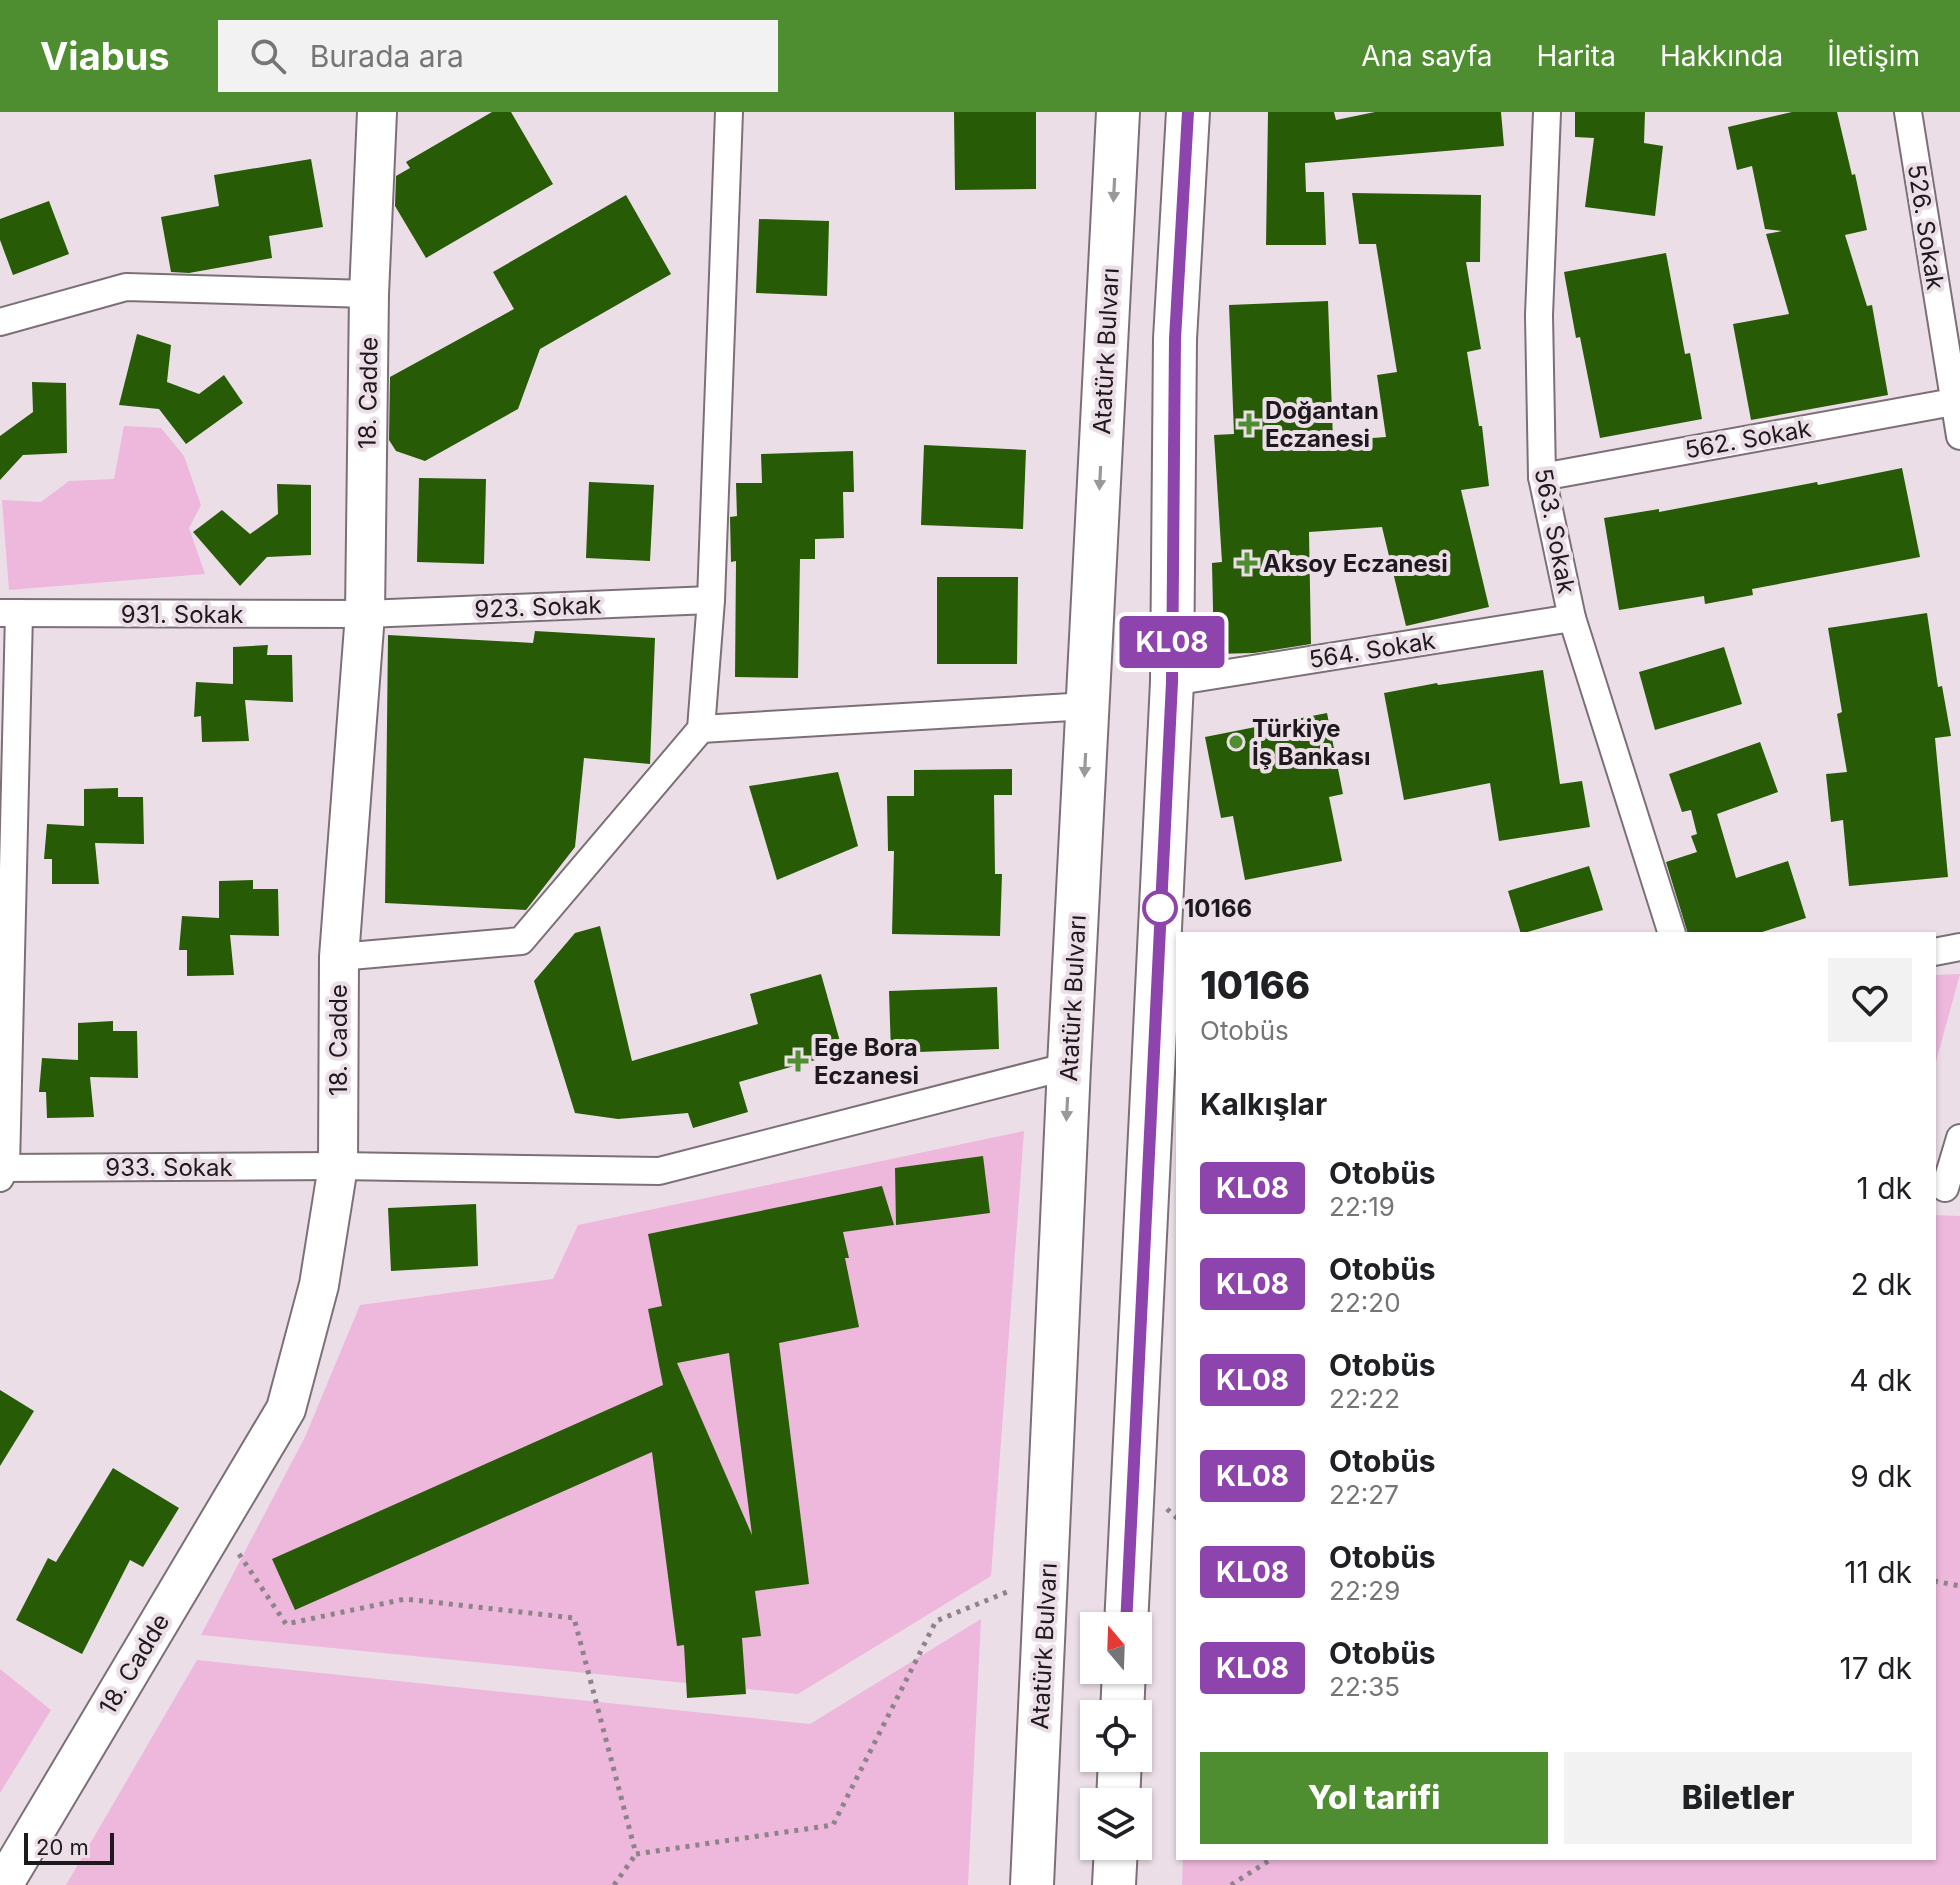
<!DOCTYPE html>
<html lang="tr">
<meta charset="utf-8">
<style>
:root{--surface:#fff;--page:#f2f2f2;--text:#202124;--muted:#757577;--accent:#4e8e30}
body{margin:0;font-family:Inter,sans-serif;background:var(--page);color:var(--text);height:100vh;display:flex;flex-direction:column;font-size:30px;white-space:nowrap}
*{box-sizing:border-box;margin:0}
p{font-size:26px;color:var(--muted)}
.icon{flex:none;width:44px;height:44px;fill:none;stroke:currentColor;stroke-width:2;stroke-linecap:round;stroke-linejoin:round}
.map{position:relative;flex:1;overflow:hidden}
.side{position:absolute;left:1176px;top:820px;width:760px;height:928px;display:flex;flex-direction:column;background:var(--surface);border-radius:0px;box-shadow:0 2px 6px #0004}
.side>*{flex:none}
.badge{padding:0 16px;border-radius:6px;font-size:28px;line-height:52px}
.needle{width:52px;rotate:341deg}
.tools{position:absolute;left:1080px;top:1500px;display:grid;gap:16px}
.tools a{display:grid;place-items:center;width:72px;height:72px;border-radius:0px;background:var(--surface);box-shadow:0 2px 6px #0004;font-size:40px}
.scale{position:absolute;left:24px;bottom:20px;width:90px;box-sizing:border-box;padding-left:8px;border:4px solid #1e191c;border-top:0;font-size:22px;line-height:28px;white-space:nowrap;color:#1e191c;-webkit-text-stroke:6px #ecdee7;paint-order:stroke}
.map>.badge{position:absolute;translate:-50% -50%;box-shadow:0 0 0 4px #fff}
h2{padding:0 24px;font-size:30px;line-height:72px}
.round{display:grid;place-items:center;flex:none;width:84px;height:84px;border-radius:0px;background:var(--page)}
.head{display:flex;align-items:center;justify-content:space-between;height:136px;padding:0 24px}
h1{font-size:38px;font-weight:800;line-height:60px}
.primary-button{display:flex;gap:16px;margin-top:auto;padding:16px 24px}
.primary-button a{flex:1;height:92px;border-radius:0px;background:var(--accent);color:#fff;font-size:32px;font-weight:800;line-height:92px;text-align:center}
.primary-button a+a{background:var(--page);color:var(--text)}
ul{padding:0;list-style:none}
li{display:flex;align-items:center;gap:24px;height:96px;padding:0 24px}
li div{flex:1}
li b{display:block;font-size:30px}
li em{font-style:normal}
li .badge{min-width:88px;font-weight:700;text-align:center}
header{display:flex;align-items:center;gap:48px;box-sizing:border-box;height:112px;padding:0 40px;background:var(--accent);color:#fff}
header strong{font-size:38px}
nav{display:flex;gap:44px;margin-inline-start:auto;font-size:28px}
.search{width:560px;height:72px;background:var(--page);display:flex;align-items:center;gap:20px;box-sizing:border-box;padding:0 28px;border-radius:0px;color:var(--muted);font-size:30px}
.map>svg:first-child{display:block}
.green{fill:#edb8dc}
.building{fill:#275b06;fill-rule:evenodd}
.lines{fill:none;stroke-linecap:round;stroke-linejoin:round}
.street-casing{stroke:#7c7078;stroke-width:30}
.secondary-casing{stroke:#7c7078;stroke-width:42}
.primary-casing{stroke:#7c7078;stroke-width:46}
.path{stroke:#8d848a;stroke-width:5;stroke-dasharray:4 6;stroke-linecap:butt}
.street{stroke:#fff;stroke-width:26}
.secondary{stroke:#fff;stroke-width:38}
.primary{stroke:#fff;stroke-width:42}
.oneway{fill:#9a9899}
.line-casing{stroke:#fff;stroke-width:18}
.line{stroke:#8e44ad;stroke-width:12}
.poi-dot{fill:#4e8e30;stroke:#ecdee7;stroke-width:3}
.stop-dot{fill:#fff;stroke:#8e44ad;stroke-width:4}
.labels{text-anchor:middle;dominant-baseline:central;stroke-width:8;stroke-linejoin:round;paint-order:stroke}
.street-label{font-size:24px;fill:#1e191c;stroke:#ecdee7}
.poi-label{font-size:24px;font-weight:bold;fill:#1e191c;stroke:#ecdee7;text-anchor:start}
.stop-label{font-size:24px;font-weight:bold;fill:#1e191c;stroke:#ecdee7;text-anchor:start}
</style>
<header>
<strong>Viabus</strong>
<div class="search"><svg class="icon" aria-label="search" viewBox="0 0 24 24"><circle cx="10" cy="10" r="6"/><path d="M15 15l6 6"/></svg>Burada ara</div>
<nav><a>Ana sayfa</a><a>Harita</a><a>Hakkında</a><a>İletişim</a></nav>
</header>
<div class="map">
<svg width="1960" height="1773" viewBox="0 0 1960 1773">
<rect width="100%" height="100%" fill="#ecdee7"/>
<g class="green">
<polygon points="124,314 161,316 184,344 201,393 189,416 205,462 9,478 2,388 41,390 69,369 114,367"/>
<polygon points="1960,862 1934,957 1934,863"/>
<polygon points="1024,1019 991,1464 798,1582 201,1523 305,1325 360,1193 553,1167 578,1113"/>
<polygon points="1934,1103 1960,1104 1960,1773 1182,1773 1183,1746 1934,1746"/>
<polygon points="981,1507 968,1773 66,1773 197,1548 810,1612"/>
<polygon points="0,1557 51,1598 0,1681"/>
</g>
<g class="building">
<polygon points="492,0 511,0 553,72 426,146 395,94 396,64 410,56 406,50"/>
<polygon points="954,0 1036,0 1036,77 955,78"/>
<polygon points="1268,0 1334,0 1336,8 1375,0 1501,0 1504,34 1305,51 1306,80 1324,80 1326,133 1266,133"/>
<polygon points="1575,0 1645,0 1644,31 1663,34 1655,104 1585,95 1594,26 1575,25"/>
<polygon points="1792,0 1837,0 1852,63 1855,62 1867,118 1845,123 1867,194 1872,193 1888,283 1751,308 1733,212 1789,202 1766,122 1782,119 1765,117 1752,54 1737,58 1728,15"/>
<polygon points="311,47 323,115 269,124 272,146 189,161 171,160 161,105 219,94 214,63"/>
<polygon points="1352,81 1481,83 1480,150 1466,150 1481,237 1467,240 1479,314 1482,314 1489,374 1461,378 1489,495 1406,514 1382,415 1309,420 1311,532 1254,541 1214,542 1212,451 1222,450 1214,323 1234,322 1229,193 1328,189 1333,329 1386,325 1377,263 1397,260 1376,132 1359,132"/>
<polygon points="626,83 671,162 540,237 518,297 425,349 396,339 389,328 390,265 514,197 493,160"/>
<polygon points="49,89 69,142 13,163 0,128 0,107"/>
<polygon points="759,107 829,109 827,184 756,181"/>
<polygon points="1666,141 1685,242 1690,241 1702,307 1600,326 1580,225 1576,226 1564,160"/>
<polygon points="137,222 171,233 167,270 199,282 224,263 243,291 186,332 159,297 119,293"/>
<polygon points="32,270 66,271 67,341 23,343 0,368 0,324 33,300"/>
<polygon points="924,333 1026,338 1023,417 921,413"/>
<polygon points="853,339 854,380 843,380 844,426 815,427 815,447 800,447 798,566 735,565 736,449 731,450 730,405 737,404 736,371 762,371 761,342"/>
<polygon points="1902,356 1920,445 1752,477 1753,483 1705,492 1704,484 1619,498 1604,406 1659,397 1659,400 1817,370 1818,373"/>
<polygon points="419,366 486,367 484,452 417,450"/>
<polygon points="589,370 654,373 650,449 586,446"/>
<polygon points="277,372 311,373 311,443 267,445 240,474 193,420 222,398 250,422 278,402"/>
<polygon points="937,465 1018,465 1017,552 937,552"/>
<polygon points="1927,501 1938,575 1942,574 1951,624 1935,626 1948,765 1849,774 1843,708 1831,710 1826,662 1847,660 1837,602 1842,600 1828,516"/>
<polygon points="535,519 655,526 650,652 584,646 575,735 526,798 385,791 388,523 533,531"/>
<polygon points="268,533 267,543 292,543 293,590 245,588 249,629 202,630 201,604 194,605 196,570 233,572 233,535"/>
<polygon points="1724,535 1742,592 1655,618 1639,560"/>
<polygon points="1543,558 1560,672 1582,669 1590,715 1499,729 1490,671 1404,688 1384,581 1437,571 1438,573"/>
<polygon points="1327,601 1343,682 1329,685 1342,749 1245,768 1233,704 1221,706 1205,625"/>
<polygon points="1760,630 1778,680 1717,702 1736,766 1788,749 1806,806 1756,822 1688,822 1666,750 1697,740 1691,724 1697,722 1691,698 1682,700 1669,662"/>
<polygon points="1012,657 1012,683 994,683 995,762 1002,762 1000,824 892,822 894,739 888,739 887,684 914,684 914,658"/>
<polygon points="838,660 858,734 777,768 749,674"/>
<polygon points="118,676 118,685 143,685 144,732 95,731 99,772 52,772 52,747 44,747 47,712 84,714 84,677"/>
<polygon points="1589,754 1603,798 1521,822 1508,779"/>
<polygon points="253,768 253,777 278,777 279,824 230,823 234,863 187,864 187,838 179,838 182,804 219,806 219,769"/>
<polygon points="600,814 632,949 758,912 750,882 821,862 843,940 739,970 748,1000 693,1016 688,1001 618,1007 575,1001 534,869 575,821"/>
<polygon points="997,875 999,937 891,941 889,879"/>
<polygon points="113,909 113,919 137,919 138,966 90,965 94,1005 47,1006 46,980 39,980 42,946 78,948 78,911"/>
<polygon points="983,1044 990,1101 896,1113 895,1056"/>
<path d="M882 1074 894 1113 843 1120 849 1146H845L859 1215 779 1231 809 1472 755 1479 761 1524 742 1526 746 1582 687 1586 684 1533 677 1534 652 1340 295 1498 272 1447 663 1273 648 1197 662 1194 648 1122ZM729 1241 752 1423 677 1251Z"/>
<polygon points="476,1092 478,1154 391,1159 388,1096"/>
<polygon points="0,1278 34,1299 0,1354"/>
<polygon points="113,1356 179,1396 143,1455 130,1448 82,1542 16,1508 48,1446 56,1450"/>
</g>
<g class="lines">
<g class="street-casing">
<g id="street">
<polyline points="1547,0 1539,203 1542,365 1572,506 1672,822"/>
<polyline points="1908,0 1960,324"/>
<polyline points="0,210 126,175 369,182"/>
<polyline points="1542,365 1953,290"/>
<polyline points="0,501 365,502 711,488"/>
<polyline points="1172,570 1572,506"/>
<polyline points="701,617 1088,594"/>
<polyline points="1934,840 1960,835"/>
<polyline points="339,845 521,829 701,617 711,488 729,0"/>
<polyline points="0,1056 338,1054 659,1059 1069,954"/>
<polyline points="0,1066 6,1055 19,501"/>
<polyline points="1945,1076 1960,1026"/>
</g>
</g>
<g class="secondary-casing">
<polyline id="secondary" points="3,1773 286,1297 319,1173 338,1054 339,845 365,502 369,182 377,0"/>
</g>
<g class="primary-casing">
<g id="primary">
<polyline points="1126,1514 1172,570 1175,227 1188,0"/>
<polyline points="1122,1602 1124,1558"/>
<polyline points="1118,1690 1120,1646"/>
<polyline points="1032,1773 1069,954 1118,0"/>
<polyline points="1114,1773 1116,1734"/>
</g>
</g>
<g class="path">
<polyline points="1167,1397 1178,1407"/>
<polyline points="239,1442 286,1512 405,1487 574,1506 636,1742 833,1713 936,1509 1012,1478"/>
<polyline points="1934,1469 1960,1474"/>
<polyline points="614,1773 636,1742"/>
<polyline points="1231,1773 1273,1746"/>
</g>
<use href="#street" class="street"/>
<use href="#secondary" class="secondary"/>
<use href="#primary" class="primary"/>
</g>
<defs><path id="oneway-solid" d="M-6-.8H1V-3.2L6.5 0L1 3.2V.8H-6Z" transform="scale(2)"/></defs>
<g class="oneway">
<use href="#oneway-solid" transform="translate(1114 78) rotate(93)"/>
<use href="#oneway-solid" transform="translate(1100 366) rotate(93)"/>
<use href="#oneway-solid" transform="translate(1085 653) rotate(93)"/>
<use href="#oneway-solid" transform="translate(1067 997) rotate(93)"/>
</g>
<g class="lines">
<g class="line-casing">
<polyline id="line" points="1126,1514 1172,570 1175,227 1188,0"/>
</g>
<use href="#line" class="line"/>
</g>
<g class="poi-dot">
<path d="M1245 300h8v8h8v8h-8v8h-8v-8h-8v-8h8z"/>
<path d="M1243 439h8v8h8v8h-8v8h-8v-8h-8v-8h8z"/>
<circle cx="1236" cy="630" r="8"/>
<path d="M794 937h8v8h8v8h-8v8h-8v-8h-8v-8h8z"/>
</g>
<circle class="stop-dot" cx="1160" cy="796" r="16"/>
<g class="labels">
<g class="street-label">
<text transform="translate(1926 115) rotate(81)">526. Sokak</text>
<text transform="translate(1106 239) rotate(-87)">Atatürk Bulvarı</text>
<text transform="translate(368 281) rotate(-89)">18. Cadde</text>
<text transform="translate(1748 327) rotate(-10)">562. Sokak</text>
<text transform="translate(1555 419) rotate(79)">563. Sokak</text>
<text transform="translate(538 495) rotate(-2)">923. Sokak</text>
<text x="182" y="502">931. Sokak</text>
<text transform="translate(1372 538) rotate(-9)">564. Sokak</text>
<text transform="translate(1073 886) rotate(-87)">Atatürk Bulvarı</text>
<text transform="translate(338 928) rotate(-90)">18. Cadde</text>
<text x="169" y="1055">933. Sokak</text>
<text transform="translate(1044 1534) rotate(-87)">Atatürk Bulvarı</text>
<text transform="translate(134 1552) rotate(-59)">18. Cadde</text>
</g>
<g class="poi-label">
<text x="1265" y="298">Doğantan<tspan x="1265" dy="28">Eczanesi</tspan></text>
<text x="1263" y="451">Aksoy Eczanesi</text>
<text x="1252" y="616">Türkiye<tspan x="1252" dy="28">İş Bankası</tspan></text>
<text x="814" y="935">Ege Bora<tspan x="814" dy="28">Eczanesi</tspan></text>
</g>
<g class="stop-label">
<text x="1184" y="796">10166</text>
</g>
</g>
</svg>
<div class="tools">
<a><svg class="needle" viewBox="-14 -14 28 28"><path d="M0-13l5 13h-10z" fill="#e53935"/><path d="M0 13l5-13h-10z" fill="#757577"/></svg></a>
<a><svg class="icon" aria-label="locate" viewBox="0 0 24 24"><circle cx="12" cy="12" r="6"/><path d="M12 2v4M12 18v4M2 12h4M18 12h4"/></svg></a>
<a><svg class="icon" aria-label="layers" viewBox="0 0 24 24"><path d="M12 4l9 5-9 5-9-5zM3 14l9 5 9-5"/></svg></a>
</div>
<div class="scale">20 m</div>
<b class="badge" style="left:1172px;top:530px;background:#8e44ad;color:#fff">KL08</b>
<section class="side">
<div class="head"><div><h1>10166</h1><p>Otobüs</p></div><a class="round"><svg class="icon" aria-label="heart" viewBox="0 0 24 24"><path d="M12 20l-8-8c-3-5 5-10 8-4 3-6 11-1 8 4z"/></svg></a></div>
<h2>Kalkışlar</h2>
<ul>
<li><span class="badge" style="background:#8e44ad;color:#fff">KL08</span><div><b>Otobüs</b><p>22:19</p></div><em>1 dk</em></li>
<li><span class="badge" style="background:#8e44ad;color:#fff">KL08</span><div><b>Otobüs</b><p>22:20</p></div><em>2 dk</em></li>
<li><span class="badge" style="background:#8e44ad;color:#fff">KL08</span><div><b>Otobüs</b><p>22:22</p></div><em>4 dk</em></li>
<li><span class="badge" style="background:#8e44ad;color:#fff">KL08</span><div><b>Otobüs</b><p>22:27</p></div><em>9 dk</em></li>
<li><span class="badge" style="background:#8e44ad;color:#fff">KL08</span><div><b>Otobüs</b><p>22:29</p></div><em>11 dk</em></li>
<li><span class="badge" style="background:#8e44ad;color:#fff">KL08</span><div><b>Otobüs</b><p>22:35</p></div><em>17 dk</em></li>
</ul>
<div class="primary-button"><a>Yol tarifi</a><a>Biletler</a></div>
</section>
</div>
